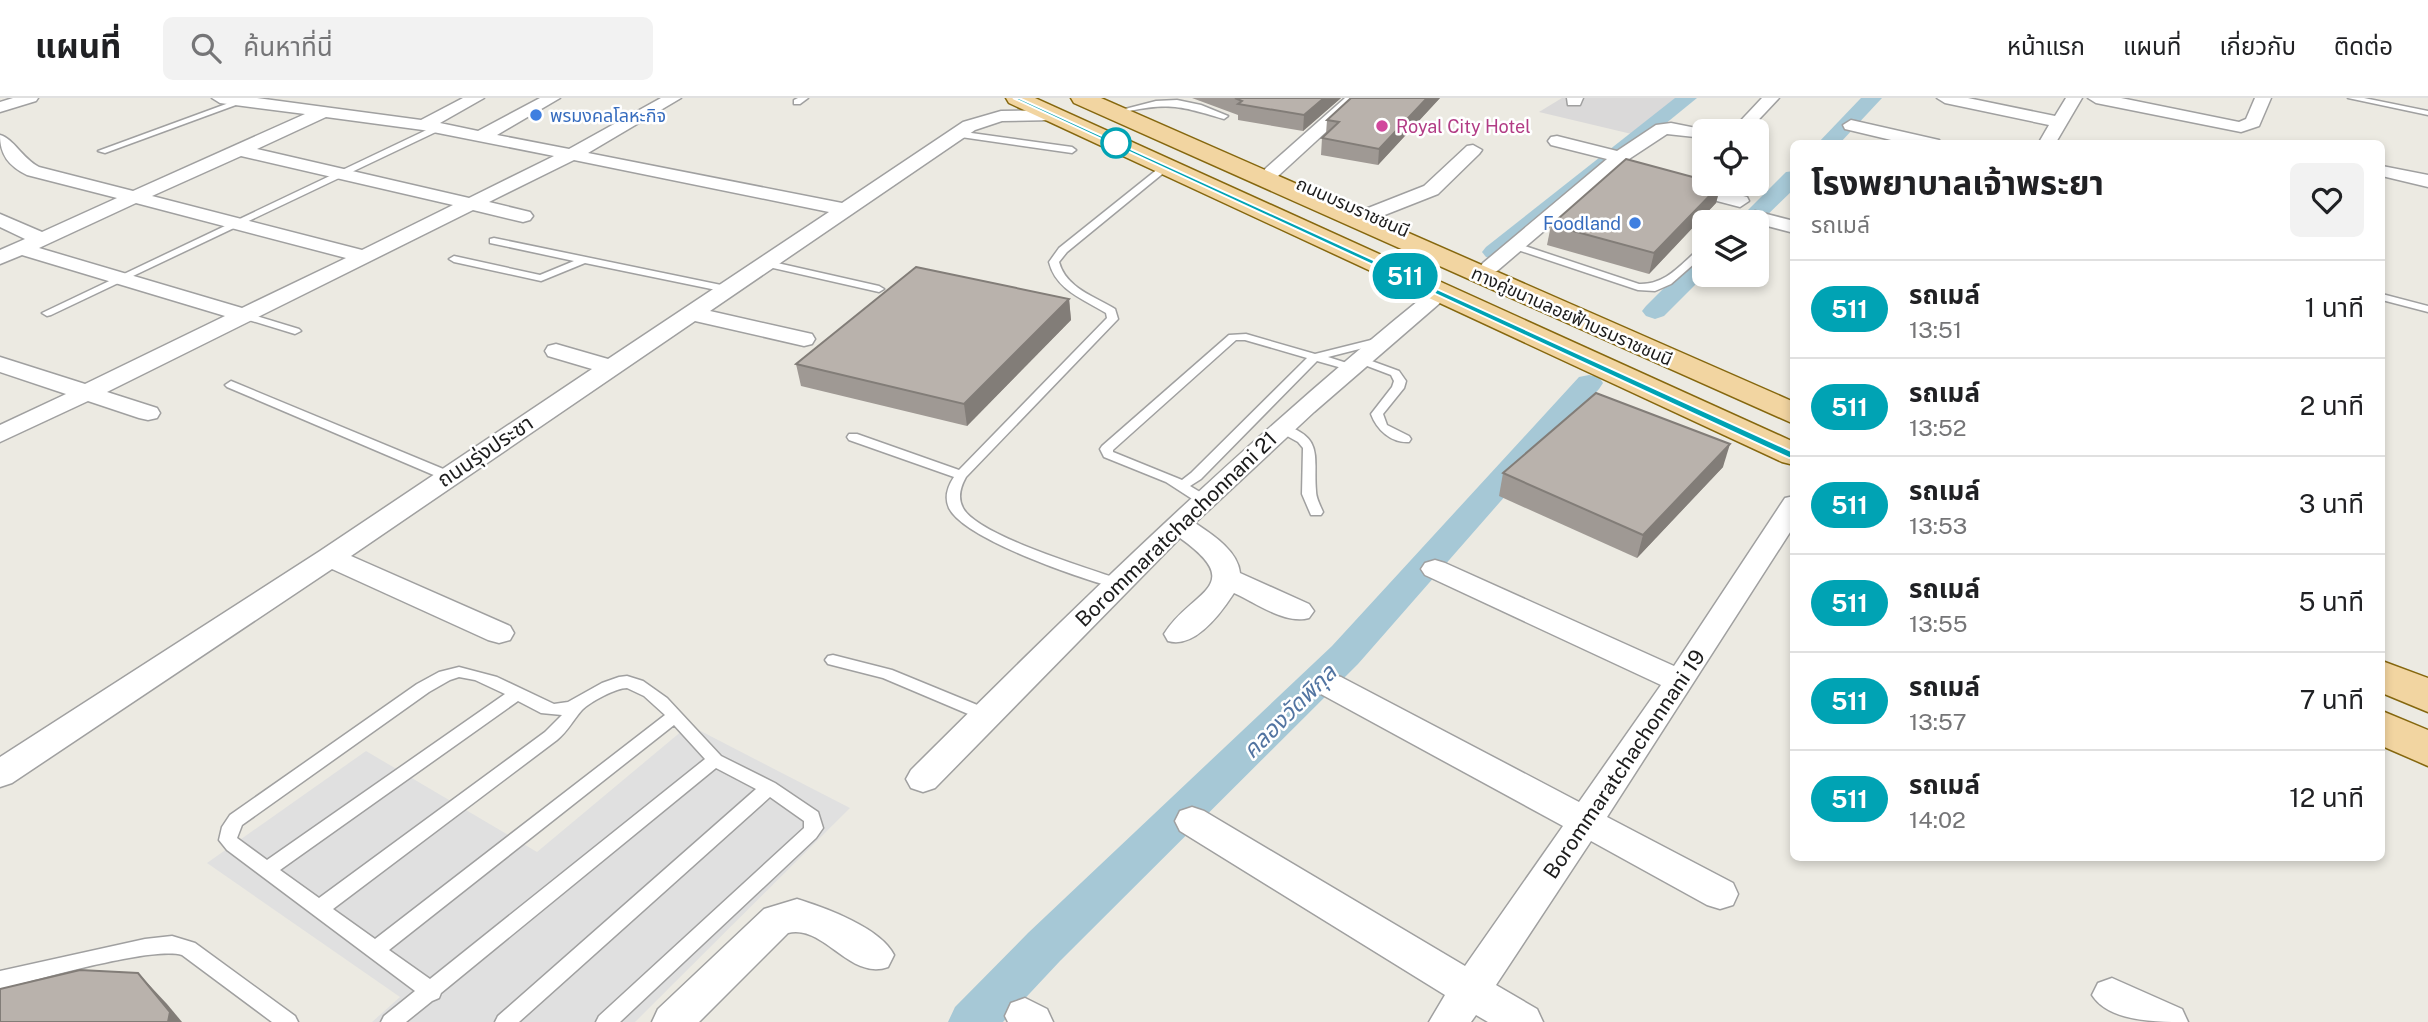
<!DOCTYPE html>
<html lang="th">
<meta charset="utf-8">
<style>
:root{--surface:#fff;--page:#f2f2f2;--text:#202124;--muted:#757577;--line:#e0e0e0}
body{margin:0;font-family:"Public Sans","Noto Sans Thai",sans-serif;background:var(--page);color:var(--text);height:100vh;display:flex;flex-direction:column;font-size:26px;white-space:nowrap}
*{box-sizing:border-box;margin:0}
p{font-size:23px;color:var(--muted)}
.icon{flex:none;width:38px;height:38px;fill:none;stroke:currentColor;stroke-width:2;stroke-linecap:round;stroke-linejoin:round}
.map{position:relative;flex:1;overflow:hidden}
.details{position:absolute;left:1790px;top:42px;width:595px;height:721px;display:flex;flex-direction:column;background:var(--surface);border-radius:10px;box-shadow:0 4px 10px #0003}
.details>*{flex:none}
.badge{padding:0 14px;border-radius:23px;font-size:24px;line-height:46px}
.controls{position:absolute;left:1692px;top:21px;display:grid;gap:14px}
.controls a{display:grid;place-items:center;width:77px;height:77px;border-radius:10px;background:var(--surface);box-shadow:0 4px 10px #0003;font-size:35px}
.map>.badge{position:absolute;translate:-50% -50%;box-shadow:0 0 0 4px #fff}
.round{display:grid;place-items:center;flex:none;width:74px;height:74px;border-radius:10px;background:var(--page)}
.head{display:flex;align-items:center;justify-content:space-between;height:119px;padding:0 21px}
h1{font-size:33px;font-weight:700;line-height:52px}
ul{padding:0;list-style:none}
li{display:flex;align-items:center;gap:21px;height:98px;padding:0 21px;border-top:2px solid var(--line)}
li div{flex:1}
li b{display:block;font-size:26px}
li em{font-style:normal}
li .badge{min-width:77px;font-weight:700;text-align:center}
header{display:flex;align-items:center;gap:42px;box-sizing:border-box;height:98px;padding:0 35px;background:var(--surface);border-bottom:2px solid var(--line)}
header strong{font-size:33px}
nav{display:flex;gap:38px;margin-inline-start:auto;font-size:24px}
.search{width:490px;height:63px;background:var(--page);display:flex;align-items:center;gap:18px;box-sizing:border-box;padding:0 24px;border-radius:10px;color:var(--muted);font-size:26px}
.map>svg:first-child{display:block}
.residential{fill:#dad9d9}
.parking{fill:#e0e0e0}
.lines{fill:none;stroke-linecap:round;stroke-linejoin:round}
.canal{fill:#a6c8d6;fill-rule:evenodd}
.lane-casing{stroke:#a0a0a0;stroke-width:3}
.street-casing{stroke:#a0a0a0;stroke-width:3}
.primary-casing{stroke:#85670e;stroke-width:3}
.lane{fill:#fff;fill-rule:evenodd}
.street{fill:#fff;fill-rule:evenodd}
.primary{fill:#f2d5a1;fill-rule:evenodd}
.wall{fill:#9f9994}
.shaded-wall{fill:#827d78}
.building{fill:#b9b2ac;stroke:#827d78;stroke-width:2}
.line{fill:#00a3b4;stroke:#fff;stroke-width:2}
.shop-dot{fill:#3f7fe0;stroke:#fff;stroke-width:2.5}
.hotel-dot{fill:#d1479c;stroke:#fff;stroke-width:2.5}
.stop-dot{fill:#fff;stroke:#00a3b4;stroke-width:3.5}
.labels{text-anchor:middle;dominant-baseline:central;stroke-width:5;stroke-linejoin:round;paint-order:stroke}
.far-shop-label{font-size:18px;fill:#366cbe;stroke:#fff;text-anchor:start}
.far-hotel-label{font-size:18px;fill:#b23c85;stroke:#fff;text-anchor:start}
.far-street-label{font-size:18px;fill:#1c1c1c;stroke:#fff}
.street-label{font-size:21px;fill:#1c1c1c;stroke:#fff}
.water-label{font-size:23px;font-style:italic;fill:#5274a1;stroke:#fff}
</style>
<header>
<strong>แผนที่</strong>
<div class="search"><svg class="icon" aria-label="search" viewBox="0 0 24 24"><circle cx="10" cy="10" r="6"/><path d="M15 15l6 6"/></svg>ค้นหาที่นี่</div>
<nav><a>หน้าแรก</a><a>แผนที่</a><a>เกี่ยวกับ</a><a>ติดต่อ</a></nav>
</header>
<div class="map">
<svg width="2428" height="924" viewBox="0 0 2428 924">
<rect width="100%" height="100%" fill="#eceae2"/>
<polygon class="residential" points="1562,0 1686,0 1640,38 1539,14"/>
<polygon class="parking" points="689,627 850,710 635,924 372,924 400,899 207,765 366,653 537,754"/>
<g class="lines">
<g class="canal">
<polygon points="1675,0 1697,0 1502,159 1494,161 1486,159 1482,154 1486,149"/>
<polygon points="1861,0 1882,0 1839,46 1817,46"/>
<polygon points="1794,73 1794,91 1757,127 1757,124 1736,124 1786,74"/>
<polygon points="1704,157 1705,177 1664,218 1655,221 1646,218 1642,213 1646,208 1695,159"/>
<polygon points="1589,277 1599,279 1603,285 1599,291 1358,566 1060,863 1003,924 948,924 955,909 1028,835 1332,548 1579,279"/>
</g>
<g class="lane-casing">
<g id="lane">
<polygon points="798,0 808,0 800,6 794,6 794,2"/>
<polygon points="2348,0 2364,0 2428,13 2428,17"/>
<polygon points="237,2 244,4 105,55 98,53"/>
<path d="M1177 2 1201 7 1228 18 1224 21C1184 9 1171 4 1129 13L1125 11 1156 3Z"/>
<polygon points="437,27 441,30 440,32 51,217 47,218 42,215"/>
<polygon points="957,33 1072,49 1076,52 1072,55 954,38 954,34"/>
<path d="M1164 66 1172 68 1067 154 1059 164C1066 190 1094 198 1115 211L1118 221 966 379C961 388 957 399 963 410 978 438 1091 471 1124 483L1126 486 1119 491C1083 481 965 442 949 410 944 399 948 388 954 379L849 342 847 339 849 336H857L959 372 1107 220 1106 215C1083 201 1056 192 1049 164L1059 150Z"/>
<polygon points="494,140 726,188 731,191 726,194 585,165 541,183 454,164 449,161 454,158 540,177 574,163 490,145 490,141"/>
<path d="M1516 145 1639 186C1666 187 1681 166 1700 150L1704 149V157L1671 186 1655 193 1638 192 1512 150 1511 148Z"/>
<polygon points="764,162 879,188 884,191 879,194 760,167 760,163"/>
<polygon points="2382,196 2428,208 2428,214 2382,202"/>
<polygon points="243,214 299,231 301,233 295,236 239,219 238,217"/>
<path d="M1246 236 1315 256 1379 240 1385 243 1383 245 1328 259 1353 267V271L1349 272 1317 263 1201 381 1190 388 1210 400 1212 403 1210 406H1200L1166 384 1104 359 1100 351 1102 348 1229 237ZM1236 242H1245L1307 260 1191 375 1182 382 1113 354V352Z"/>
<path d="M1358 258 1399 273 1406 283 1404 290 1383 316 1387 327 1409 338 1411 341 1409 344C1391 345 1377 332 1371 316L1392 289 1394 283 1391 277 1354 263 1352 261Z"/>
<polygon points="231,283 453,375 454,378 448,382 443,381 227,289 225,287"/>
<path d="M1282 326C1325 340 1313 358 1316 393 1316 400 1320 407 1323 414L1321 417H1311L1302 396 1303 350 1298 344 1278 333 1276 330Z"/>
<polygon points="833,557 892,572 992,613 994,617 992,621 980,621 883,580 828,566 825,562 828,558"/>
<path d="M459 569 497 579 554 606 568 604 602 585 619 579 627 578 643 583 667 600 721 658 775 685 818 714 823 730 816 740 620 924H596L599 918 804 730V723L770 699 519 924H495L498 918 756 691 716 670 441 895 439 900 432 903 406 924H381L384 918 415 893 227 752 219 742 222 729 230 717 417 586 439 574ZM459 579 475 582 505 596 267 762 237 740 242 727 429 594 450 582ZM627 590 644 598 665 617 375 841 333 811 557 642C568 633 573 622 582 612 590 604 616 590 627 590ZM518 603 541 615 562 617 545 634 319 800 280 772ZM674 627 705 661 430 881 389 852Z"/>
<path d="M172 838 195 845 295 918 298 924H272L182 857C152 848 37 882 0 891V873L145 841Z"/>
</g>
</g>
<g class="street-casing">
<g id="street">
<polygon points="13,0 38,0 36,3 0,14 0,4"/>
<path d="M212 0H257L421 22 463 0H484L440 25 478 33 540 0H560L497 37 569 51 661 0H681L588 55 842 105 963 24 1001 13 1054 12 1062 17 1054 22 1002 23 975 32 710 213 812 236 815 241 812 246 804 248 695 223 351 458 510 528 514 535 510 542 499 545 488 542 332 471 12 685 0 689V659L320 453 592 271 548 258 545 253 548 248 556 246 608 261 829 114 574 62 489 104 530 114 533 118 530 122 523 124 473 112 107 294 157 310 160 315 157 320 148 322 139 320 88 303 0 344V327L66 296 0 274V259L85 286 225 218 22 157 0 166V152L25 141 0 129V116L42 134 117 100 27 77C9 68 0 57 0 37 13 40 23 61 39 69L133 93 305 16 220 5ZM326 19 423 32 554 58 469 100 257 51ZM241 58 453 107 362 152 152 98ZM136 105 346 160 242 210 39 150Z"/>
<polygon points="1345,0 1363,0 1278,78 1266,78 1263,74 1266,70"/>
<polygon points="1567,0 1583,0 1580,7 1568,7"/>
<polygon points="1762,0 1779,0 1748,33 1731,33"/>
<polygon points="1937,0 1968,0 2055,18 2066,0 2082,0 2055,46 2038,46 2049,27 1945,5"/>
<polygon points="2088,0 2121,0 2239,24 2246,21 2255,0 2271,0 2259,28 2241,34 2096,5"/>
<polygon points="1851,22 1939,42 1941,46 1908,46 1845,31 1843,27"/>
<polygon points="1671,25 1711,33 1704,33 1704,40 1667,36 1626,63 1497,173 1483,173 1480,169 1483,165 1607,61 1551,47 1548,43 1551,39 1557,38 1617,53 1656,27"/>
<polygon points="1473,47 1482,52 1479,56 1438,96 1377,120 1363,120 1360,116 1363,112 1424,88 1467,48"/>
<polygon points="2382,68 2428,77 2428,89 2382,78"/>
<polygon points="1682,82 1747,99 1749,103 1740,109 1675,92 1673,88 1675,84"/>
<polygon points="1755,113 1794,123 1794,135 1748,123 1745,119"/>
<path d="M1441 188 1448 190 1452 194 1448 198 1314 314 1195 425C1213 437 1238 453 1240 475L1309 506 1314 513 1309 520C1286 527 1256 505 1234 495 1221 515 1195 551 1168 543L1164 536C1190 493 1249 489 1180 440L935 690 923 694 911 690 906 681 911 672C1079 504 1249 339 1434 190Z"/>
<polygon points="1794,398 1794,428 1607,719 1733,785 1738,796 1733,807 1720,811 1707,807 1591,743 1496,887 1537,911 1543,924 1488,924 1476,917 1471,924 1429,924 1445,897 1180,733 1175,723 1180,713 1192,709 1204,713 1465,868 1563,728 1319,595 1314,587 1319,579 1330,576 1341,579 1579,704 1661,587 1425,477 1421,471 1425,465 1435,462 1445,465 1674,568 1785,400"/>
<path d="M797 801C826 810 881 830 894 857L888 869C850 883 824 826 788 835L699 924H652L658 911 764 811Z"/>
<path d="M2112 880 2182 911 2188 924C2156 924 2109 924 2092 897L2098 885Z"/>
<polygon points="1025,900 1047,911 1053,924 1008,924 1005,918 1011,905"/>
</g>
</g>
<g class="primary-casing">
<g id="primary">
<polygon points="1006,0 1035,0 1794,344 1794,367 1782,364 1009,5"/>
<polygon points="1071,0 1101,0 1794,304 1794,326 1074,5"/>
<polygon points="2382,563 2428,580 2428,614 2382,595"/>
<polygon points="2382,613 2428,632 2428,668 2382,648"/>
</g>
</g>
<use href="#lane" class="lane"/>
<use href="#street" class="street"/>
<use href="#primary" class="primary"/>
</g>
<g class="wall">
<polygon points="1192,0 1341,0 1303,33 1238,22 1238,17"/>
<polygon points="1440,0 1378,67 1321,57 1322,40 1326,36 1327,22"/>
<polygon points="1721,86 1716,105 1649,176 1547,147 1551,127"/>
<polygon points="1069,201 1071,222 967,328 801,288 796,266"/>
<polygon points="1723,369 1637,460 1499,398 1503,375"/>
</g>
<g class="shaded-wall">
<polygon points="1324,0 1341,0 1303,33 1304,17"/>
<polygon points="1427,0 1440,0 1378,67 1379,51"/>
<polygon points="1721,86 1716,105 1649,176 1654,155"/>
<polygon points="1069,201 1071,222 967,328 964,306"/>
<polygon points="1730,346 1723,369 1637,460 1643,437"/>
<polygon points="138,875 167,906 182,924 168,924"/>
</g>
<g class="building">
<polygon points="1235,0 1324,0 1304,17 1238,6 1242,3"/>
<polygon points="1351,0 1427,0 1379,51 1322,40 1339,24 1327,22"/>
<polygon points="1626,61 1704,82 1704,86 1721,86 1654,155 1551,127"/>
<polygon points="916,169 1069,201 964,306 796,266"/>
<polygon points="1596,295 1730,346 1643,437 1503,375"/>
<polygon points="80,872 138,875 170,914 168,924 0,924 0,891"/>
</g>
<polygon class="line" points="1013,0 1019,0 1800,357 1798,360 1789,360"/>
<g class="shop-dot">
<circle cx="536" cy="17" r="7"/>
<circle cx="1635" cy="125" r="7"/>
</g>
<circle class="hotel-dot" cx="1382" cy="28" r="7"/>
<circle class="stop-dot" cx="1116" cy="45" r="14"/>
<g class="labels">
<g class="far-shop-label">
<text x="550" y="17">พรมงคลโลหะกิจ</text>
<text x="1621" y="125" text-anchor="end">Foodland</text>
</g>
<g class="far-hotel-label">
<text x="1396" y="28">Royal City Hotel</text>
</g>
<g class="far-street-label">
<text transform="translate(1353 109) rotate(24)">ถนนบรมราชชนนี</text>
<text transform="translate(1572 218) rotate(24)">ทางคู่ขนานลอยฟ้าบรมราชชนนี</text>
</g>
<g class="street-label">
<text transform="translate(485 353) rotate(-34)">ถนนรุ่งประชา</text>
<text transform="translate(1176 431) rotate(-44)">Borommaratchachonnani 21</text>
<text transform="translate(1624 666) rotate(-56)">Borommaratchachonnani 19</text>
</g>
<g class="water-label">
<text transform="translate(1289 613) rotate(-45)">คลองวัดพิกุล</text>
</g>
</g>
</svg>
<div class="controls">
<a><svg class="icon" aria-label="locate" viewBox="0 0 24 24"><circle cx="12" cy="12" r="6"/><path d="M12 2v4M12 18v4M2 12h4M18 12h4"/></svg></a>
<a><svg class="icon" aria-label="layers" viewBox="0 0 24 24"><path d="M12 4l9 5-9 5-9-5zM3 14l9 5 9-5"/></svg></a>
</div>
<b class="badge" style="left:1405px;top:178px;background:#00a3b4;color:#fff">511</b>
<section class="details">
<div class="head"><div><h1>โรงพยาบาลเจ้าพระยา</h1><p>รถเมล์</p></div><a class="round"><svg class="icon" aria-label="heart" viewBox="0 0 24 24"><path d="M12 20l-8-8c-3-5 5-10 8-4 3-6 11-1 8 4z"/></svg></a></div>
<ul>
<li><span class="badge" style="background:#00a3b4;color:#fff">511</span><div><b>รถเมล์</b><p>13:51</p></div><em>1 นาที</em></li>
<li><span class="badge" style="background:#00a3b4;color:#fff">511</span><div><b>รถเมล์</b><p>13:52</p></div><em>2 นาที</em></li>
<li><span class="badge" style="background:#00a3b4;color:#fff">511</span><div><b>รถเมล์</b><p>13:53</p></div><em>3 นาที</em></li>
<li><span class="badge" style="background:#00a3b4;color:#fff">511</span><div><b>รถเมล์</b><p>13:55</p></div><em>5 นาที</em></li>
<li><span class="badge" style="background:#00a3b4;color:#fff">511</span><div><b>รถเมล์</b><p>13:57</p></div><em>7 นาที</em></li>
<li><span class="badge" style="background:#00a3b4;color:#fff">511</span><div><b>รถเมล์</b><p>14:02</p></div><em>12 นาที</em></li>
</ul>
</section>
</div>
